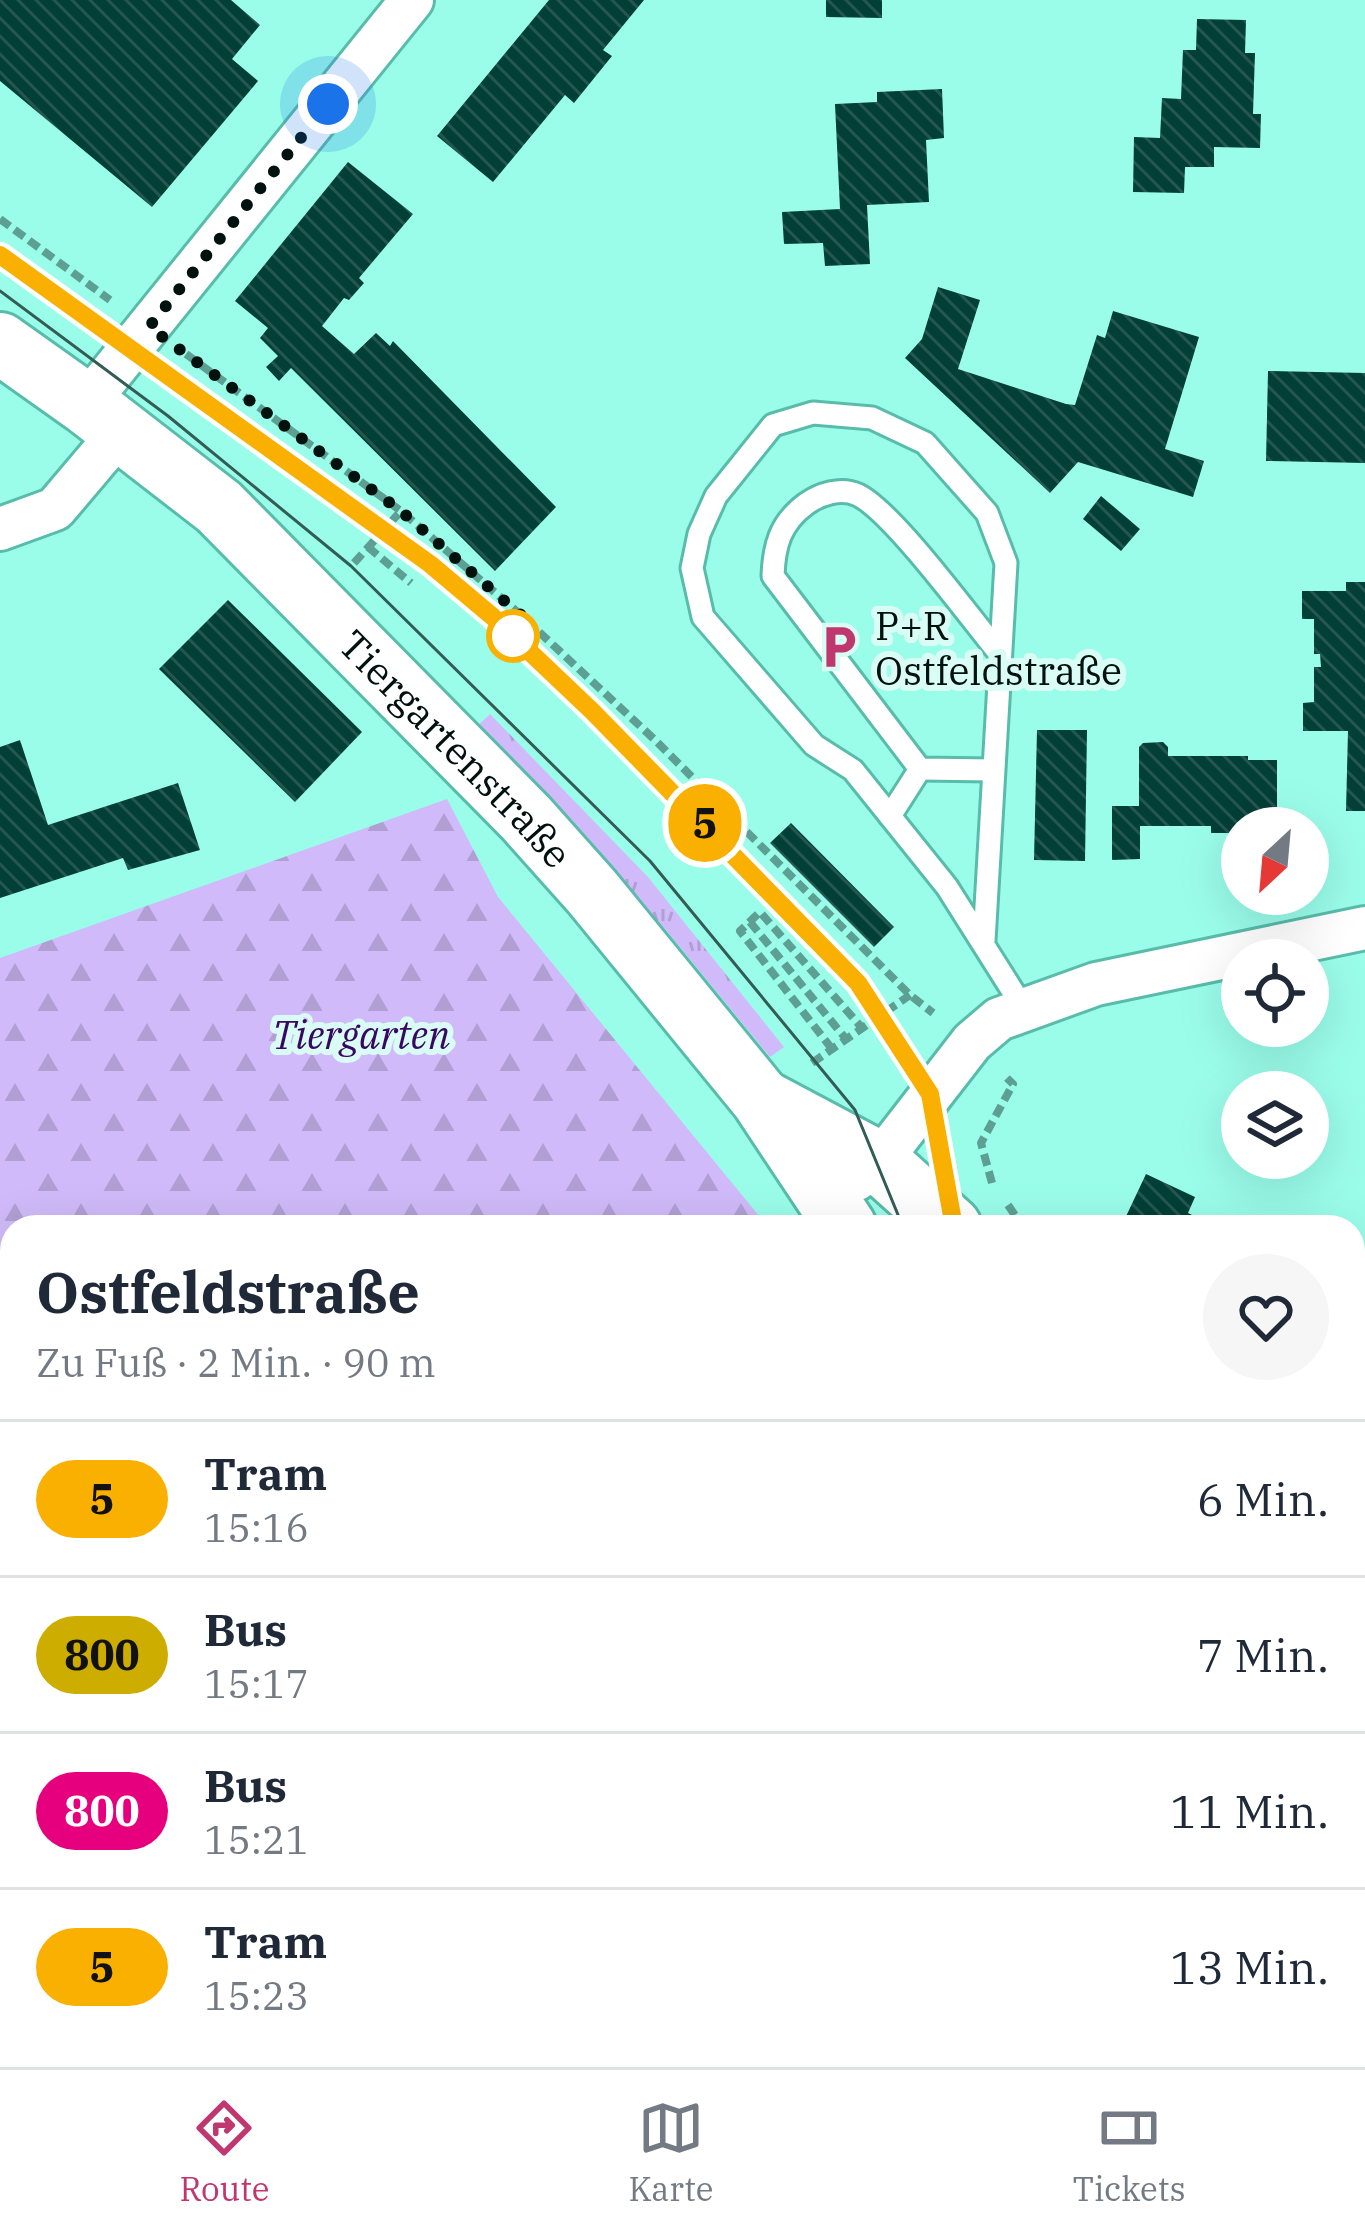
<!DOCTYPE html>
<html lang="de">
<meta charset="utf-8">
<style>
:root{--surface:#fff;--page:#f6f6f7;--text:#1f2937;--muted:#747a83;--line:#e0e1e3;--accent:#c0366e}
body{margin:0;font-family:"IBM Plex Serif",serif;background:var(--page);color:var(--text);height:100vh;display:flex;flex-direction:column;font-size:45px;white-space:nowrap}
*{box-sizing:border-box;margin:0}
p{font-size:39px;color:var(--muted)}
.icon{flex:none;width:66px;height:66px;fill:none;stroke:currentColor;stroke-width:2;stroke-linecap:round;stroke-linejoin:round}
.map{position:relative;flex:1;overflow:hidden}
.details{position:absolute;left:0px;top:1215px;width:1365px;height:852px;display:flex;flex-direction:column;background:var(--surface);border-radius:36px 36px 0 0;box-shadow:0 12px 48px #0002}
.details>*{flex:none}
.badge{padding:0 24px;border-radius:39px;font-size:42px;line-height:78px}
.needle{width:78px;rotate:206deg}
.controls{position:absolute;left:1221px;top:807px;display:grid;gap:24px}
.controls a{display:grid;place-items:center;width:108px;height:108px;border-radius:50%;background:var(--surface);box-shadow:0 12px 48px #0002;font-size:60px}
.you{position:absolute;width:60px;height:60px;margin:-30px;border:9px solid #fff;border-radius:50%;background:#1a73e8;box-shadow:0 0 0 18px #1a73e833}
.map>.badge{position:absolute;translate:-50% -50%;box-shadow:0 0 0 6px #fff}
.round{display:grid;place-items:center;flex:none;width:126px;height:126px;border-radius:63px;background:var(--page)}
.overview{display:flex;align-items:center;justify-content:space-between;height:204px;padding:0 36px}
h1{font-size:57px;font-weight:800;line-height:90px}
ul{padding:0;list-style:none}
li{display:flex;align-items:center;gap:36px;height:156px;padding:0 36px;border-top:3px solid var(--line)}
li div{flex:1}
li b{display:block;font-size:45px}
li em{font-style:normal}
li .badge{min-width:132px;font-weight:700;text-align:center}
.tab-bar{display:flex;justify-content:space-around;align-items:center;height:168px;border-top:3px solid var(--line);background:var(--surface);font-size:33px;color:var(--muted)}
.tab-bar a{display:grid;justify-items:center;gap:6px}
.tab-bar .current{color:var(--accent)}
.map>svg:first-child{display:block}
.grass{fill:url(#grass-tufts)}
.forest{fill:url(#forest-firs)}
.building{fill:url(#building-back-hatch)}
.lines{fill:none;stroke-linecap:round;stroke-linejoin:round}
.lane-casing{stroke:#59bcab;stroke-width:27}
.street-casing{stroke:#59bcab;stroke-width:48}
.secondary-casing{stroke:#59bcab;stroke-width:66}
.path{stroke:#5da093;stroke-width:8;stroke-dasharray:12 6;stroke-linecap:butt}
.lane{stroke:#fff;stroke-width:21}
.street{stroke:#fff;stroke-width:42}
.secondary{stroke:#fff;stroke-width:60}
.tram{stroke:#325d55;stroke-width:3}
.line-casing{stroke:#fff;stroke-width:27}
.line{stroke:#f9b000;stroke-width:18}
.walk{stroke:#00110e;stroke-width:12;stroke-dasharray:0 21.6}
.stop-dot{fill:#fff;stroke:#f9b000;stroke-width:6}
.labels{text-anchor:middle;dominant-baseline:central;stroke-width:12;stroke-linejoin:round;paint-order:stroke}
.poi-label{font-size:39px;fill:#00110e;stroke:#d9fdf5;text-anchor:start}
.street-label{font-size:39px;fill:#00110e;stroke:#d9fdf5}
.park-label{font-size:39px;font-style:italic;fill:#370762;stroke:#d9fdf5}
</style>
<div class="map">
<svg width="1365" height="2067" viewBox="0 0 1365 2067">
<defs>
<pattern id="grass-tufts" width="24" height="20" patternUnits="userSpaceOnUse" patternTransform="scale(3)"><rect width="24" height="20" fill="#d0baf9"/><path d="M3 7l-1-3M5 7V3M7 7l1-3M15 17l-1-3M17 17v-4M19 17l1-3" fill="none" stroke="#b19fd4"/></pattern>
<pattern id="forest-firs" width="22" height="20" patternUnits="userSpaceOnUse" patternTransform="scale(3)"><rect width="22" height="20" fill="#d0baf9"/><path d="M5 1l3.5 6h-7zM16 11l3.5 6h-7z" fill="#b19fd4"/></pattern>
<pattern id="building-back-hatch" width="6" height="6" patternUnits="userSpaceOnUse" patternTransform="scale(3)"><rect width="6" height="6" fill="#023f36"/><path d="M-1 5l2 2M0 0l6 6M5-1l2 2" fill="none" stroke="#255750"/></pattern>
</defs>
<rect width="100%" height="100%" fill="#9afdea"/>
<polygon class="grass" points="490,714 648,877 784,1047 770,1057 665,929 473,730"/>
<polygon class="forest" points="447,799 498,897 768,1227 12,1227 12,2055 1353,2055 1353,1950 1365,1965 1365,2067 0,2067 0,958"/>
<g class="building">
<polygon points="0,0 231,0 260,25 232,59 258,81 152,207 0,81"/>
<polygon points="549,0 644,0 603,50 612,56 574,103 565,95 493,182 437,136"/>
<polygon points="826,0 882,0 882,18 826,17"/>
<polygon points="1197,19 1246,20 1245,53 1255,53 1253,114 1261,114 1260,148 1214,147 1214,167 1185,167 1184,193 1133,192 1134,137 1160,138 1162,98 1181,99 1183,50 1196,50"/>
<polygon points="942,89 944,138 926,140 929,202 867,205 870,264 825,266 823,243 784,244 782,212 840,209 835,104 877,102 877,92"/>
<polygon points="348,162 413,214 359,278 364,283 349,300 344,298 322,326 354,354 376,333 390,346 393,341 556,507 495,571 291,368 279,381 266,367 278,356 260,338 268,328 235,301"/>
<polygon points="938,287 980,300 958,369 1066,404 1075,405 1097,335 1105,338 1113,311 1199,337 1165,449 1204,461 1193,497 1078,462 1050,493 905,358 922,339"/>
<polygon points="1268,371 1365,373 1365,463 1266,461"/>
<polygon points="1101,496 1140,529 1121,551 1083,519"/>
<polygon points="1346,582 1365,582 1365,811 1346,811 1348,731 1303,731 1303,703 1314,702 1314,667 1321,667 1320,654 1314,654 1314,619 1302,619 1302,591 1346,591"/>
<polygon points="228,600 362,732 295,802 159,669"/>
<polygon points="1037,730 1087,730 1085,861 1034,860"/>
<polygon points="20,740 48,825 178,783 200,850 128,870 123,858 0,898 0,747"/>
<polygon points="1163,742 1168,747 1168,756 1248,756 1248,760 1277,760 1277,818 1249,817 1249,828 1242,828 1242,833 1211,833 1211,826 1140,826 1140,859 1112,860 1112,806 1139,806 1139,747 1143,743"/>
<polygon points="791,823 894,927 874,947 770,843"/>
<polygon points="1146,1174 1195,1197 1188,1213 1217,1227 1121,1227"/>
<polygon points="1365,1446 1365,1529 1353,1523 1353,1469"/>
</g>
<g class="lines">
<g class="lane-casing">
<g id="lane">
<path d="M993 770 920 769 773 576C774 546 780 523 806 504 820 494 841 487 858 495 893 512 971 619 1000 654"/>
<polyline points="890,816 920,769"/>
<polyline points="984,941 1006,563 987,513 925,443 872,418 813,413 773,425 716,496 699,534 692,568 703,617 814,745 853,770 947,887 1024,1009"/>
</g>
</g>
<g class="street-casing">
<g id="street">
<polyline points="86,404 412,0"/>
<polyline points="0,529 55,509 121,431"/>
<polyline points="857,1179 879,1162 972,1042 999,1019 1096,984 1365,928"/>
</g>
</g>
<g class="secondary-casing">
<g id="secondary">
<path id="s1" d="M0 343 86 404 219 507 526 818 592 892 761 1099 846 1227"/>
<polyline points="766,1102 879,1162 951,1227"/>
<polyline points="1353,1710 1365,1725"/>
<polyline points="1353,1854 1365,1866"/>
</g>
</g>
<g class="path">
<polyline points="0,219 110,300"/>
<polyline points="186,354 401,511 522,616 655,740 910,995 933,1013"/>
<polyline points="368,547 411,583"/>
<polyline points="354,563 401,511"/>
<polyline points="750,922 846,1039"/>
<polyline points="832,1049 740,931 760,912 862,1028"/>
<polyline points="812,1063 910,995"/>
<polyline points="992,1183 981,1143 1013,1084 1007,1078"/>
<polyline points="1008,1205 1023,1227"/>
<polyline points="1353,1634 1365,1649"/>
</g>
<use href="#lane" class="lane"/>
<use href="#street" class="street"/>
<use href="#secondary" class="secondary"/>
<g class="tram">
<polyline points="0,255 430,564 493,617 592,711 858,983 930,1094 954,1227"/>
<polyline points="0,291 168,416 351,566 650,861 855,1110 903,1227"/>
<polyline points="1353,1766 1365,1779"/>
<polyline points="1353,1808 1365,1822"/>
</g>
</g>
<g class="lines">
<g class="line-casing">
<polyline id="line" points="0,255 430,564 493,617 592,711 858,983 930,1094 954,1227"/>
</g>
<use href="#line" class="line"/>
<polyline class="walk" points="328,104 149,327 401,511 522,616 513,636"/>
</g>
<defs>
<g id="parking-bare" transform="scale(3.6)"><path d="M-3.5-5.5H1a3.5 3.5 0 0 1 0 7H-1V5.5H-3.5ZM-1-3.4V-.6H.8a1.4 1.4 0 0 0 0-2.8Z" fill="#c0366e" stroke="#d9fdf5" stroke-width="2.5" paint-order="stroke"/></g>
</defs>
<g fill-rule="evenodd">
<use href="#parking-bare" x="839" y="647"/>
</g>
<circle class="stop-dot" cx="513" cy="636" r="24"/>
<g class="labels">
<g class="poi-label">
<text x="875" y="625">P+R<tspan x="875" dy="45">Ostfeldstraße</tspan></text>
</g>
<g class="street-label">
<text stroke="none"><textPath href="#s1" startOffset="612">Tiergartenstraße</textPath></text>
</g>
<g class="park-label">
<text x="361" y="1034">Tiergarten</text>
</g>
</g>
</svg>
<div class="controls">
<a><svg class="needle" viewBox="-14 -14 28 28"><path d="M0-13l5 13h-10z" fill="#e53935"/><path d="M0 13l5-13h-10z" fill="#747a83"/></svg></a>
<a><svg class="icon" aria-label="locate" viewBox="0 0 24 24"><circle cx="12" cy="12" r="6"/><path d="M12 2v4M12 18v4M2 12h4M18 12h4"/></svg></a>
<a><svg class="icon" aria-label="layers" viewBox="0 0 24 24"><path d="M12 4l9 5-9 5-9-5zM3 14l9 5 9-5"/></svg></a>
</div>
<div class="you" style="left:328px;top:104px"></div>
<b class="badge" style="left:705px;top:823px;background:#f9b000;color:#111">5</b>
<section class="details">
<div class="overview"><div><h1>Ostfeldstraße</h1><p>Zu Fuß · 2 Min. · 90 m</p></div><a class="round"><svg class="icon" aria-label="heart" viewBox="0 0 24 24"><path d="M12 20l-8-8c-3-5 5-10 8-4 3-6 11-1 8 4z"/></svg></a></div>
<ul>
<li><span class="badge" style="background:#f9b000;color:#111">5</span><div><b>Tram</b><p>15:16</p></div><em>6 Min.</em></li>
<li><span class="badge" style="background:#cdad00;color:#111">800</span><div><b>Bus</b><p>15:17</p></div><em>7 Min.</em></li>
<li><span class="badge" style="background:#e6007e;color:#fff">800</span><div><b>Bus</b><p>15:21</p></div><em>11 Min.</em></li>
<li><span class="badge" style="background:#f9b000;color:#111">5</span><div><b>Tram</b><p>15:23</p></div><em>13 Min.</em></li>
</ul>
</section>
</div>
<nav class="tab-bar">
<a class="current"><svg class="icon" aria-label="directions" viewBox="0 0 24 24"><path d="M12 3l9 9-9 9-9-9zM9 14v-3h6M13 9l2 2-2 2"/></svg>Route</a>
<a><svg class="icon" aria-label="map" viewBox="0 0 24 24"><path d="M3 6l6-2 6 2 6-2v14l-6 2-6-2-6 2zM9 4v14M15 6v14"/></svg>Karte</a>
<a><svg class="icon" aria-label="tickets" viewBox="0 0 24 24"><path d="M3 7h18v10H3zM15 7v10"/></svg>Tickets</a>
</nav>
